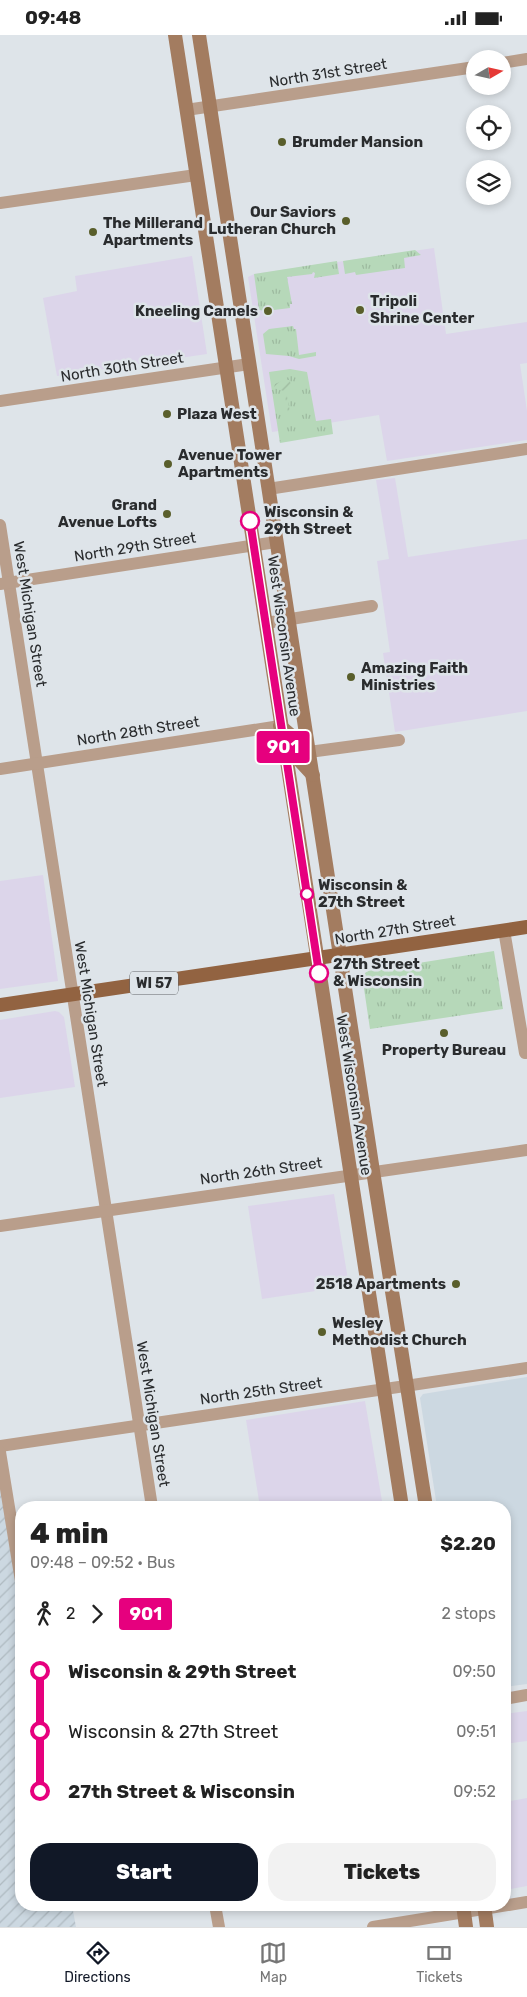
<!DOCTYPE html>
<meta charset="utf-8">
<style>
:root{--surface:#fff;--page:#f2f2f2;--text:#222;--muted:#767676;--line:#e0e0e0;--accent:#111827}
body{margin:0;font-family:Rubik,sans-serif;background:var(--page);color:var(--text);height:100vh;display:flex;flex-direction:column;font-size:19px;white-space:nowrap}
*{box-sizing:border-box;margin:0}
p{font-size:16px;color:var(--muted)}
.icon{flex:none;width:28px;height:28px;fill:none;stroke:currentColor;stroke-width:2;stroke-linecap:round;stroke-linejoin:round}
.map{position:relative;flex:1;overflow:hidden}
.details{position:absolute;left:15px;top:1466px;width:496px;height:410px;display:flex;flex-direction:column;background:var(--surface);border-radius:20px;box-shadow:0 2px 8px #0003}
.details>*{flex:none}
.badge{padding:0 10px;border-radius:4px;font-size:18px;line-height:32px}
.needle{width:32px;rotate:81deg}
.controls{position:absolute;left:466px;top:15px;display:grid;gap:10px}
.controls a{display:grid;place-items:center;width:45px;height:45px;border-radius:50%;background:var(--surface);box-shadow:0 2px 8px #0003;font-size:25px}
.map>.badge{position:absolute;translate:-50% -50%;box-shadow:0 0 0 2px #fff}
.legs{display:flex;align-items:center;gap:8px;height:55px;padding:0 15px;font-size:16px}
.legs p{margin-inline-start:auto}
.overview{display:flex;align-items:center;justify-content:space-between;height:85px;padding:0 15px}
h1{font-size:28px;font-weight:800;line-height:38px}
.button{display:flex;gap:10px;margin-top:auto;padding:10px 15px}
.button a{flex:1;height:58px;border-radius:20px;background:var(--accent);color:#fff;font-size:20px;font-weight:800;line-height:58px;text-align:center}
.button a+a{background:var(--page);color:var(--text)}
ul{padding:0 15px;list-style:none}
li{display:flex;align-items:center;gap:18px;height:60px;font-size:19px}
li i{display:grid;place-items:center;width:8px;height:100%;margin:0 6px;background:currentColor}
li i::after{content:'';width:12px;height:12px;margin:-6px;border:4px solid;border-radius:50%;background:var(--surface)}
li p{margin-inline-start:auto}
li:first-child i{background:linear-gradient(#0000 50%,currentColor 0)}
li:last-child i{background:linear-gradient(currentColor 50%,#0000 0)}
.status{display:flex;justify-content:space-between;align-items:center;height:35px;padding:0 25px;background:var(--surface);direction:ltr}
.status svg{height:14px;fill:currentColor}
.tabs{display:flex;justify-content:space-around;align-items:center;height:70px;border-top:1px solid var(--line);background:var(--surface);font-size:14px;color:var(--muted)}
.tabs a{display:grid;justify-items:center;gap:2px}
.tabs .active{color:var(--accent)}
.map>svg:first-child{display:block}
.commercial{fill:#dcd5ea}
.industrial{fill:url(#industrial-furrows)}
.built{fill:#ccd8e1}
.grass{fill:url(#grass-tufts)}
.garden{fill:url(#garden-furrows)}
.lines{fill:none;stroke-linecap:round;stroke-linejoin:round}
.minor{stroke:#b99e8b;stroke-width:12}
.secondary{stroke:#a37c60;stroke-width:14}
.primary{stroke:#926341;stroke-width:14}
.line-1-casing{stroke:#fff;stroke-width:11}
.line-1{stroke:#e6007e;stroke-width:8}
.poi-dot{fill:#595e2b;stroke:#dee4e9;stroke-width:2}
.stop-1-dot{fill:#fff;stroke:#e6007e;stroke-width:2.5}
.labels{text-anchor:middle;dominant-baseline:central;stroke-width:5;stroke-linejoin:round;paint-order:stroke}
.shield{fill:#dee4e9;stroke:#606366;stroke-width:1}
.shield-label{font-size:14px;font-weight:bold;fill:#2a2c2e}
.street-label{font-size:15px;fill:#2a2c2e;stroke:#dee4e9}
.poi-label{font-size:15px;font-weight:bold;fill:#2a2c2e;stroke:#dee4e9;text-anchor:start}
.stop-label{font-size:15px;font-weight:bold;fill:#2a2c2e;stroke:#dee4e9;text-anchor:start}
</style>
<div class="status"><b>09:48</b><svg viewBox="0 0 49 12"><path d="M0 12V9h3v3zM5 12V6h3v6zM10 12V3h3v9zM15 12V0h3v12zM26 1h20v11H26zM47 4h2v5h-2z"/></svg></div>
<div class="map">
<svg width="527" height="1892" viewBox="0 0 527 1892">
<defs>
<pattern id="industrial-furrows" width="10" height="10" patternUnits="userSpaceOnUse" patternTransform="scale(1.25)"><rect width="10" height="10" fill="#ccd8e1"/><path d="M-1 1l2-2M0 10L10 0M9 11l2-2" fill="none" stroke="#afbac1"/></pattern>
<pattern id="grass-tufts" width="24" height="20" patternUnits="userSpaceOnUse" patternTransform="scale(1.25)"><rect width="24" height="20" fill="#b6d8b9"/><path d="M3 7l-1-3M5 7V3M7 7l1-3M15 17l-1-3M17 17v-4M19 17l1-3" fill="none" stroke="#9dba9f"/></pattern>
<pattern id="garden-furrows" width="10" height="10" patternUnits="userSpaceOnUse" patternTransform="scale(1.25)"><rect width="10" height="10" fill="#b6d8b9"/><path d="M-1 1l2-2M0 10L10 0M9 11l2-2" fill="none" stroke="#9dba9f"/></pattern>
</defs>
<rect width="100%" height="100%" fill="#dee4e9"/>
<g class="commercial">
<polygon points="434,213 446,299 527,287 527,328 520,329 527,376 527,405 387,426 379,380 272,397 248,242 254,239"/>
<polygon points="192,221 207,319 57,341 43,263 77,256 75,241"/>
<polygon points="395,443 408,522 527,504 527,676 395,697 383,618 390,617 377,526 389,524 376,445"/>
<polygon points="43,840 58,946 0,954 0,846"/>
<polygon points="55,976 59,977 64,982 75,1052 0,1063 0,985"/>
<polygon points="334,1159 349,1251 262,1264 248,1171"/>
<polygon points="365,1366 383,1472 260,1472 246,1385"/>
<polygon points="527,1676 527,1706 505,1709 505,1679"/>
<polygon points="527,1763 527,1851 505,1855 505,1767"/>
</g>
<polygon class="industrial" points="0,1448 21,1573 21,1870 72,1870 76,1892 0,1892"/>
<polygon class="built" points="527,1342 527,1649 505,1652 505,1472 437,1472 420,1363 423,1359"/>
<g class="grass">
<polygon points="415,215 421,220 404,223 405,233 356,240 355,237 345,239 343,226"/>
<polygon points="337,226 339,239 314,243 315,238 313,237 312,239 287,242 292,269 290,269 290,273 266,276 259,275 254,239"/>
<polygon points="293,291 294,294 296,294 299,320 316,317 316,321 299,324 289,321 266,319 263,299 269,294"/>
<polygon points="290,334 307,337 316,386 331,384 333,399 280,408 269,337"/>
<polygon points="494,916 503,974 370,994 362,940 368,936"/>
</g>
<polygon class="garden" points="284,345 289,345 291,349 286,356 290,377 288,377 284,356 274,353 275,349"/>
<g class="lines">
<g class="minor">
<polyline points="502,28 527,24"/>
<polyline points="186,75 475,32"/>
<polyline points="0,168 196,140"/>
<polyline points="0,366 249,329"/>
<polyline points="268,454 527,414"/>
<polyline points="0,490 152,1472"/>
<polyline points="0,549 276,507"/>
<polyline points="266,588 372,571"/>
<polyline points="309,717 399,705"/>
<polyline points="0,734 280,691"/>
<polyline points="504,895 525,1018"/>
<polyline points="0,1191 527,1115"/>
<polyline points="0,1411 527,1333"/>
<polyline points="0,1417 21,1546"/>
<polyline points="505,1664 527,1660"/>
<polyline points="215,1870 219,1892"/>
<polyline points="373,1892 527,1867"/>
</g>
<g class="secondary">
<polyline points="175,0 402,1472"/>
<polyline points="199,0 373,1136 426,1472"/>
<polyline points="280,691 293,702 300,726 313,740"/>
<polyline points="463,1870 466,1892"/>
<polyline points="484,1870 487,1892"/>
</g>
<polyline class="primary" points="0,970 527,892"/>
</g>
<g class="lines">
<g class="line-1-casing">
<polyline id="line-1" points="250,486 319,938"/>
</g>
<use href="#line-1" class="line-1"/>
</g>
<g class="poi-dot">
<circle cx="282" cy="107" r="5"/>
<circle cx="346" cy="186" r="5"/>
<circle cx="93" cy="197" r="5"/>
<circle cx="360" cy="275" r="5"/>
<circle cx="268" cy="276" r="5"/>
<circle cx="167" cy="379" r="5"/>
<circle cx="168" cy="429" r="5"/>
<circle cx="167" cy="479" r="5"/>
<circle cx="351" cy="642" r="5"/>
<circle cx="444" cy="998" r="5"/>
<circle cx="456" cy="1249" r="5"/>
<circle cx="322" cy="1297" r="5"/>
</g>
<g class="stop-1-dot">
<circle cx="250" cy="486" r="9"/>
<circle cx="307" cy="859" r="6"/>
<circle cx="319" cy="938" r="9"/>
</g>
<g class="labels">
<rect class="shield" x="130" y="936.5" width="48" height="23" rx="4"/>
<g class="shield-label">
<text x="154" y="948">WI 57</text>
</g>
<g class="street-label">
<text transform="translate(328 38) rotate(-9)">North 31st Street</text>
<text transform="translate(122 332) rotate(-9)">North 30th Street</text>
<text transform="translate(135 512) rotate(-9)">North 29th Street</text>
<text transform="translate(30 579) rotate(81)">West Michigan Street</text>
<text transform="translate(284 601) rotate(82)">West Wisconsin Avenue</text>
<text transform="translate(138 696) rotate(-9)">North 28th Street</text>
<text transform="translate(395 895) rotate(-9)">North 27th Street</text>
<text transform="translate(91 979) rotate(81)">West Michigan Street</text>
<text transform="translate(354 1060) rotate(81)">West Wisconsin Avenue</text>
<text transform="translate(261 1136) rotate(-8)">North 26th Street</text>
<text transform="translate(261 1356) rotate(-8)">North 25th Street</text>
<text transform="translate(153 1379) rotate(81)">West Michigan Street</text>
</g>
<g class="poi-label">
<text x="292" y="107">Brumder Mansion</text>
<text x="336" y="177" text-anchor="end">Our Saviors<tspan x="336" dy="17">Lutheran Church</tspan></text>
<text x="103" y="188">The Millerand<tspan x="103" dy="17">Apartments</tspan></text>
<text x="370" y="266">Tripoli<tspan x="370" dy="17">Shrine Center</tspan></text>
<text x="258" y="276" text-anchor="end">Kneeling Camels</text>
<text x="177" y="379">Plaza West</text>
<text x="178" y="420">Avenue Tower<tspan x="178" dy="17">Apartments</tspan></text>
<text x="157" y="470" text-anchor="end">Grand<tspan x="157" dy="17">Avenue Lofts</tspan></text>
<text x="361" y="633">Amazing Faith<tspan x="361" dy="17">Ministries</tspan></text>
<text x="444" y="1015" text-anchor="middle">Property Bureau</text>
<text x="446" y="1249" text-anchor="end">2518 Apartments</text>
<text x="332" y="1288">Wesley<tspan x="332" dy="17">Methodist Church</tspan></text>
</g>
<g class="stop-label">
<text x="264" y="477">Wisconsin &amp;<tspan x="264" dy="17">29th Street</tspan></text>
<text x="318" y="850">Wisconsin &amp;<tspan x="318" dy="17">27th Street</tspan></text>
<text x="333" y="929">27th Street<tspan x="333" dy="17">&amp; Wisconsin</tspan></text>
</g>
</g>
</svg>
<div class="controls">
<a><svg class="needle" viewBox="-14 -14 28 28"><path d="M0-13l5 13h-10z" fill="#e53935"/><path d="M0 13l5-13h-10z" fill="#767676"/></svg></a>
<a><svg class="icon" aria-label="locate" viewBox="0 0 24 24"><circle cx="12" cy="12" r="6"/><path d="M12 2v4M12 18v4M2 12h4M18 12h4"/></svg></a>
<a><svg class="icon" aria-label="layers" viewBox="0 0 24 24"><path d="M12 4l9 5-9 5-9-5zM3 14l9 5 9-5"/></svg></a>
</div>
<b class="badge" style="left:283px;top:712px;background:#e6007e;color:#fff">901</b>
<section class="details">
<div class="overview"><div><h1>4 min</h1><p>09:48 – 09:52 · Bus</p></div><b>$2.20</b></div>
<div class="legs"><svg class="icon" aria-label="walk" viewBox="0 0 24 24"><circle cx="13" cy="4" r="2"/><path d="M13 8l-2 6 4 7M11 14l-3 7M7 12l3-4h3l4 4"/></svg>2<svg class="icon" aria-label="forward" viewBox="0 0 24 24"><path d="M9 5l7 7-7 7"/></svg><b class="badge" style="background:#e6007e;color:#fff">901</b><p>2 stops</p></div>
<ul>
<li><i style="color:#e6007e"></i><b>Wisconsin &amp; 29th Street</b><p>09:50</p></li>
<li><i style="color:#e6007e"></i><span>Wisconsin &amp; 27th Street</span><p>09:51</p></li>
<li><i style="color:#e6007e"></i><b>27th Street &amp; Wisconsin</b><p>09:52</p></li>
</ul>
<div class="button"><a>Start</a><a>Tickets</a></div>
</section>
</div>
<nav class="tabs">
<a class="active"><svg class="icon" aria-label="directions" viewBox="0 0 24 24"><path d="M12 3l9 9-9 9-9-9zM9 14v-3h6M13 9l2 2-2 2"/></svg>Directions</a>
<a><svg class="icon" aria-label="map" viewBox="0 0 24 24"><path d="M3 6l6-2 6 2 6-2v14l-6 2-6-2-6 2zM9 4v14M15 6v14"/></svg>Map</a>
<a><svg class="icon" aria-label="tickets" viewBox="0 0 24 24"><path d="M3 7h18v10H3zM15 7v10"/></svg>Tickets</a>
</nav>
